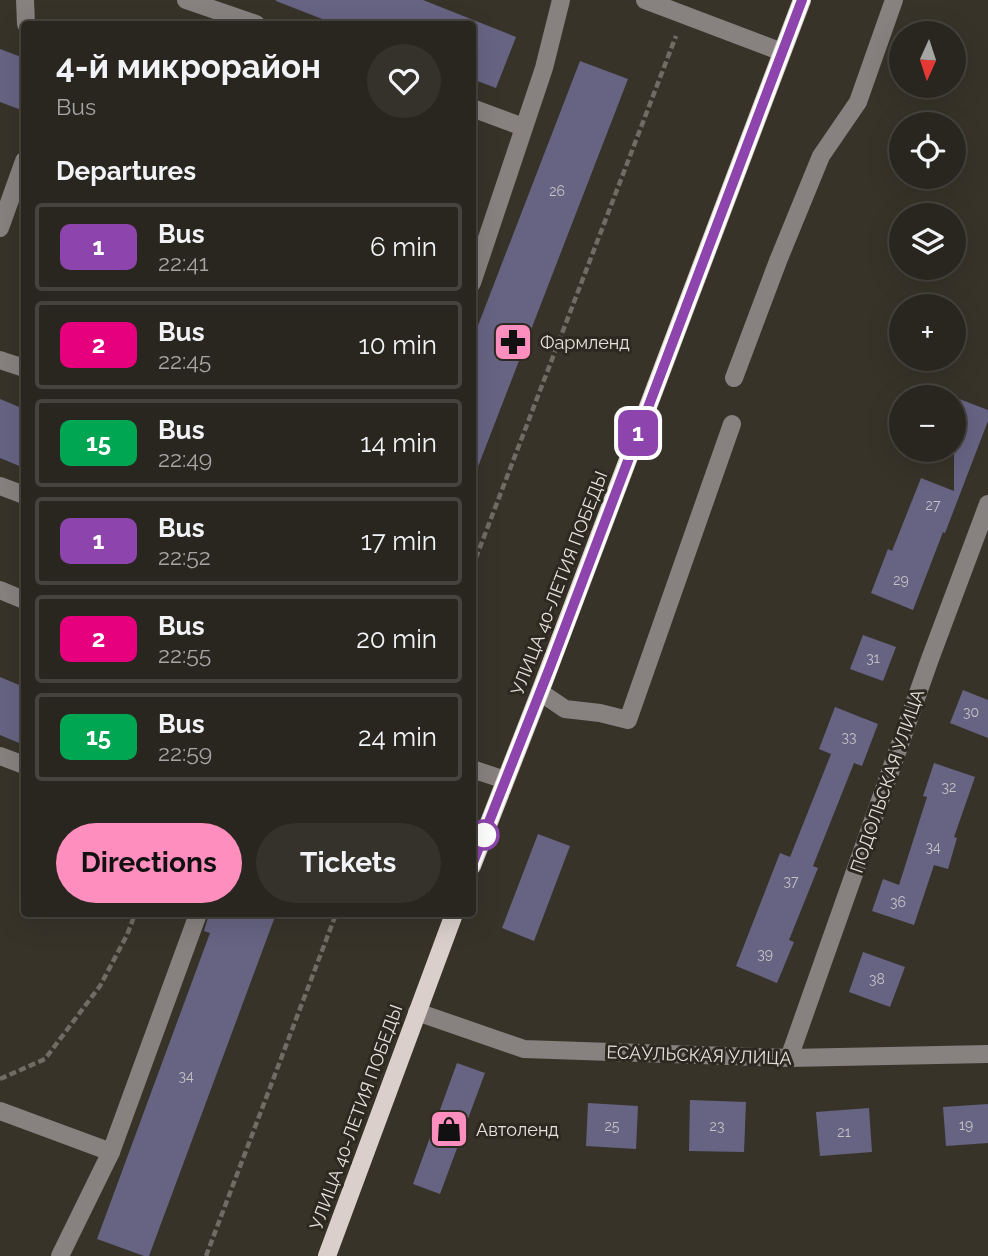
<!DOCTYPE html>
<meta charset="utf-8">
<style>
:root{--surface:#29261f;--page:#35322c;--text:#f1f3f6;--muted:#a5a5a4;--line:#45433d;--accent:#fe8ebd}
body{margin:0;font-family:Raleway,sans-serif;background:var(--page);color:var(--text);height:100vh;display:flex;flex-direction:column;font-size:26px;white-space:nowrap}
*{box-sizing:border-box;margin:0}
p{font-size:23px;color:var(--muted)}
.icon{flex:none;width:38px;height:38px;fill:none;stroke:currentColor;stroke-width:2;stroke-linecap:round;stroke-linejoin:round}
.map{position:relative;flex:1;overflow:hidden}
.side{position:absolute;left:21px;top:21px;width:455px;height:896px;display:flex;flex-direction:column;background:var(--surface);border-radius:7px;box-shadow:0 7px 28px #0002,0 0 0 2px var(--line)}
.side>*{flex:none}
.badge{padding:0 14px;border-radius:10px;font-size:24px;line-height:46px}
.needle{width:46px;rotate:183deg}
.buttons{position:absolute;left:889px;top:21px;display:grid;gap:14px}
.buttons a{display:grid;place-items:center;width:77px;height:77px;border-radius:50%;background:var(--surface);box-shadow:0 7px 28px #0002,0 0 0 2px var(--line);font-size:35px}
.map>.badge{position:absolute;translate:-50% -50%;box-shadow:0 0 0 4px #fff}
h2{padding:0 35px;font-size:26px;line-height:63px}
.round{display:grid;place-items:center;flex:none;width:74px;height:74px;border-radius:37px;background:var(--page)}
.summary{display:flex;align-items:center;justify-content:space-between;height:119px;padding:0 35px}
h1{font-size:33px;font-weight:700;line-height:52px}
.primary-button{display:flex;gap:14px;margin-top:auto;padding:14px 35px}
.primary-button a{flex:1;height:80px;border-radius:42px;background:var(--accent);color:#111;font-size:28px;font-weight:700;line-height:80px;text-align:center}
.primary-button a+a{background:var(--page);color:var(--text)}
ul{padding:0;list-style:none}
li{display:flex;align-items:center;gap:21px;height:88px;margin:0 14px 10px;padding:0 21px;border:4px solid var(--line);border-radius:7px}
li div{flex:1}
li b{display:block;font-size:26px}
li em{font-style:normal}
li .badge{min-width:77px;font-weight:700;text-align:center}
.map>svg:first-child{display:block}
.building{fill:#676383}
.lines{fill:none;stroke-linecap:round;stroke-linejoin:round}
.path{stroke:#706c64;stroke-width:4.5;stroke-dasharray:7 3.5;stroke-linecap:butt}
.minor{stroke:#87817f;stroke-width:18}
.major{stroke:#dacfca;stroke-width:18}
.line-casing{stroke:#fff;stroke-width:16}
.line{stroke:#8e44ad;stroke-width:10}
.stop-dot{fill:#fff;stroke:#8e44ad;stroke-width:3.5}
.labels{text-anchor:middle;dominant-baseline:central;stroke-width:6;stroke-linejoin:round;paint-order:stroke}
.number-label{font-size:14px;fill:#c6c2c6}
.poi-label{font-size:18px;fill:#e5e2dd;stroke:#2d2920;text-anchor:start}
.street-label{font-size:18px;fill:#e5e2dd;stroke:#2d2920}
</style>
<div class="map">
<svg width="988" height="1256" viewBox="0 0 988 1256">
<rect width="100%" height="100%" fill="#373329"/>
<g class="building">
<polygon points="276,0 423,0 516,37 496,88 472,79 472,24 335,24 276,1"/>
<polygon points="0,49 24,58 24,111 0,102"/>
<polygon points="580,61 628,79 474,477 472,477 472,341"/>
<polygon points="954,397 988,410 988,421 945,533 943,532 913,610 871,593 888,549 892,551 921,478 954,491"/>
<polygon points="0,399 24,409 24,468 0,458"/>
<polygon points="863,635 896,647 883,681 850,669"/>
<polygon points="0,677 24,687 24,745 0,735"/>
<polygon points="963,690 988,700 988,738 950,723"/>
<polygon points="835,707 878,724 862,766 854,763 813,866 818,868 789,940 794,942 777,983 736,966 780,853 790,857 831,754 819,749"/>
<polygon points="934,763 975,777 954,837 957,838 948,869 934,865 914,925 872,911 883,879 899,885 927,797 923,796"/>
<polygon points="538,834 570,846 534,941 502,928"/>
<polygon points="209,914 276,914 149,1256 144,1256 97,1239 210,933 204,931"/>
<polygon points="863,952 905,967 890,1007 849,992"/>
<polygon points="457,1063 485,1073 440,1194 413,1184"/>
<polygon points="690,1100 746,1102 744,1152 689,1151"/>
<polygon points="588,1103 638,1106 636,1149 586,1146"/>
<polygon points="988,1104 988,1143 946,1146 943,1107"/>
<polygon points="869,1108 872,1152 820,1156 816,1112"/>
</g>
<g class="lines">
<g class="path">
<polyline points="472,568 676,36"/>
<polyline points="0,1079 45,1059 100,986 127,935 135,914"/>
<polyline points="206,1256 336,914"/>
</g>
<g class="minor">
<polyline points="25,0 26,24"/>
<polyline points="186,0 256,24"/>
<polyline points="645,0 782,52"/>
<polyline points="472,108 523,127"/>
<polyline points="0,228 24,161"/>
<polyline points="472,283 544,68 561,0"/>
<polyline points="0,360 24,368"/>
<polyline points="734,378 778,261 821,156 858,102 894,0"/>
<polyline points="0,486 24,495"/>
<polyline points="0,590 24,600"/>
<polyline points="540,692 565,709 600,713 628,720 732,424"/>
<polyline points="0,756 24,765"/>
<polyline points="472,769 505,780"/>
<polyline points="417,1012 524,1049 789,1058 988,1054"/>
<polyline points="789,1058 930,659 988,504"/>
<polyline points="0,1111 111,1152"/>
<polyline points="60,1256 111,1152 198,914"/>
</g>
<g class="major">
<polyline points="472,866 540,692 802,0"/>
<polyline points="327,1256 454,914"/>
</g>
</g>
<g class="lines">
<g class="line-casing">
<polyline id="line" points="472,865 550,667 802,0"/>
</g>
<use href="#line" class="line"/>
</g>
<defs>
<g id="pharmacy-square" transform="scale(2.0125)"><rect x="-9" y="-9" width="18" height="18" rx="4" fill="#fe8ebd" stroke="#2d2920"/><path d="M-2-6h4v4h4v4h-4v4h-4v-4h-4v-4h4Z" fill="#111"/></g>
<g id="shop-square" transform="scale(2.0125)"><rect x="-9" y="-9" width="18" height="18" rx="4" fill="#fe8ebd" stroke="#2d2920"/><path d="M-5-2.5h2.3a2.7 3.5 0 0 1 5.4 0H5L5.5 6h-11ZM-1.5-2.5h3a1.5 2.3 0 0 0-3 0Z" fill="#111"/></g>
</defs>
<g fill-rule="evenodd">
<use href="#pharmacy-square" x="513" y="342"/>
<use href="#shop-square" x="449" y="1129"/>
</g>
<circle class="stop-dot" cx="484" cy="835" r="14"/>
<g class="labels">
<g class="number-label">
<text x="557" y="191">26</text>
<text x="933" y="505">27</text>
<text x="901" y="580">29</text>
<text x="873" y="658">31</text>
<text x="971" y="712">30</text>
<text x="849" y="737">33</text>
<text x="949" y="787">32</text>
<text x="933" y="847">34</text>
<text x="791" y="881">37</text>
<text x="898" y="902">36</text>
<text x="765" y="954">39</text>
<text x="877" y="979">38</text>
<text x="186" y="1076">34</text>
<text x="966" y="1125">19</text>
<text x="612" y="1126">25</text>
<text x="717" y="1126">23</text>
<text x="844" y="1132">21</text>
</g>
<g class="poi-label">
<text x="540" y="342">Фармленд</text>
<text x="476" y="1129">Автоленд</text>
</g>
<g class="street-label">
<text transform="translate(559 583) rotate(-69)">УЛИЦА 40-ЛЕТИЯ ПОБЕДЫ</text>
<text transform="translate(887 781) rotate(-71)">ПОДОЛЬСКАЯ УЛИЦА</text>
<text transform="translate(699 1055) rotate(2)">ЕСАУЛЬСКАЯ УЛИЦА</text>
<text transform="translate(356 1117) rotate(-70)">УЛИЦА 40-ЛЕТИЯ ПОБЕДЫ</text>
</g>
</g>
</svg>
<div class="buttons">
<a><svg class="needle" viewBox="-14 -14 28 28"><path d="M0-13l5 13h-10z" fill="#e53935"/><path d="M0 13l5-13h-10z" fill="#a5a5a4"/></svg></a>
<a><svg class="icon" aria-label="locate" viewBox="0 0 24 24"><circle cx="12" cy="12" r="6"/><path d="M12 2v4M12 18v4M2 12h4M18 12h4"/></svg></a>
<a><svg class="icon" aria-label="layers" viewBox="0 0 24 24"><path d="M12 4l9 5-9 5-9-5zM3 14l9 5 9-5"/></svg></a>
<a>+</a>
<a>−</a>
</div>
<b class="badge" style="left:638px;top:433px;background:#8e44ad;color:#fff">1</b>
<section class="side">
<div class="summary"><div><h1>4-й микрорайон</h1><p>Bus</p></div><a class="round"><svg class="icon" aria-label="heart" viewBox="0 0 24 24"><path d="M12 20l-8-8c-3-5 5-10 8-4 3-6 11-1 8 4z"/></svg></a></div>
<h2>Departures</h2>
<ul>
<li><span class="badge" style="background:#8e44ad;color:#fff">1</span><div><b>Bus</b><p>22:41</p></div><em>6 min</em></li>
<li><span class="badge" style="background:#e6007e;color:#fff">2</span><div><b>Bus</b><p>22:45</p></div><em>10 min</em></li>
<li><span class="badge" style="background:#00a651;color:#fff">15</span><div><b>Bus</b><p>22:49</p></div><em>14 min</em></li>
<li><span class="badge" style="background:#8e44ad;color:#fff">1</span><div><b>Bus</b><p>22:52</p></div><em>17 min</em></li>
<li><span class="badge" style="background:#e6007e;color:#fff">2</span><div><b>Bus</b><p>22:55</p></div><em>20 min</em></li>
<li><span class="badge" style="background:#00a651;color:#fff">15</span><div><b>Bus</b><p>22:59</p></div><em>24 min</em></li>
</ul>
<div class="primary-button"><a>Directions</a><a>Tickets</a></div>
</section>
</div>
